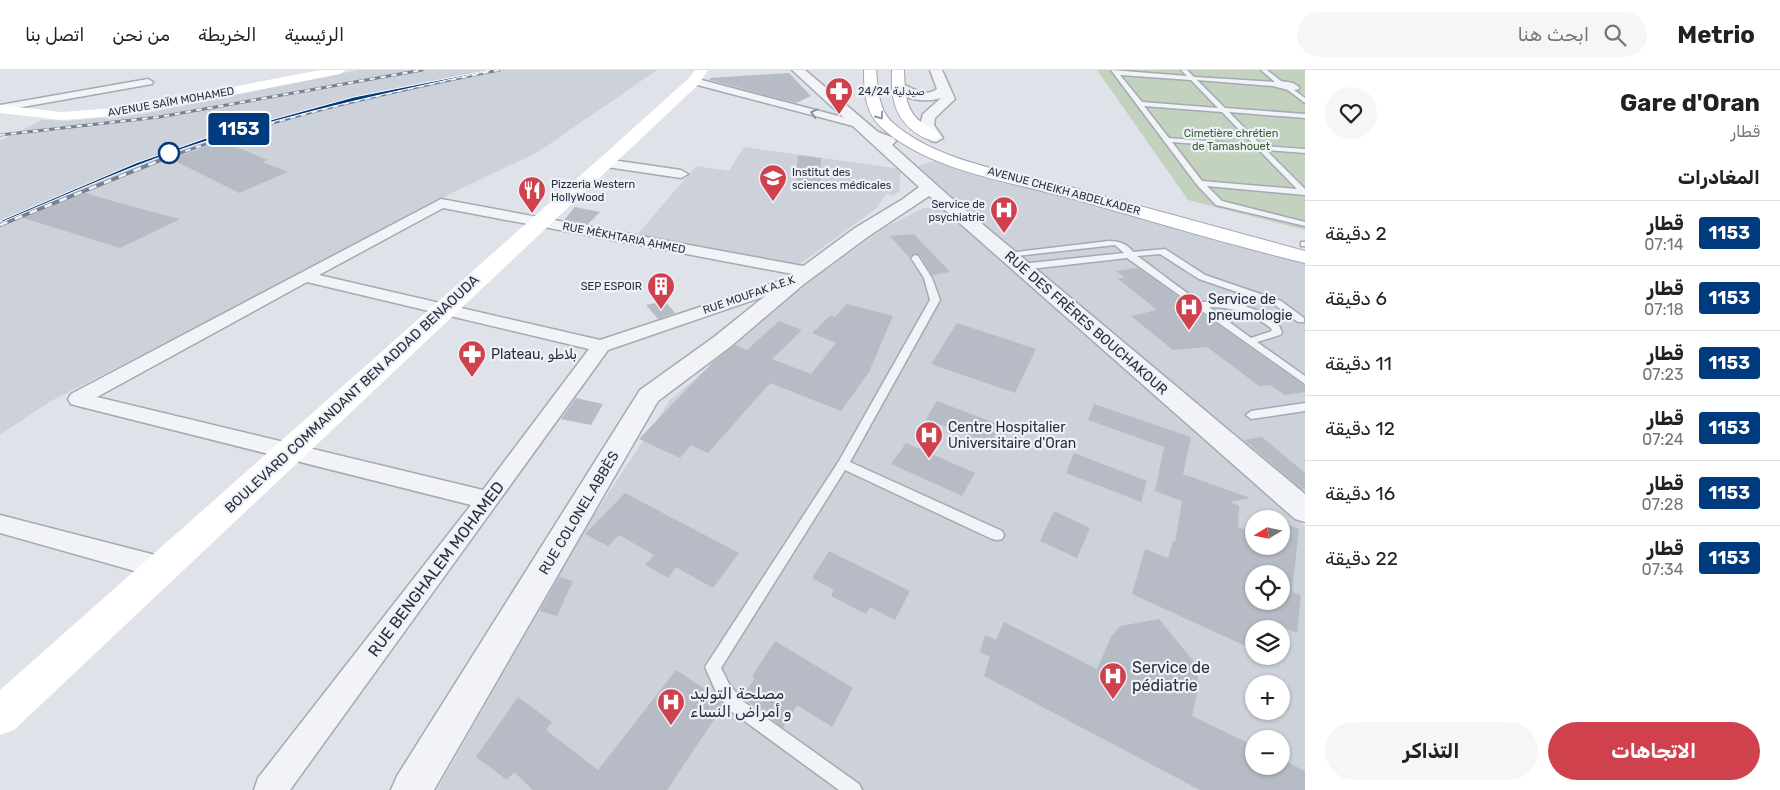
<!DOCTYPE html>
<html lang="ar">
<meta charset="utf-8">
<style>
:root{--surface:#fff;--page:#f6f6f6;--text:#222;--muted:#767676;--line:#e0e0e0;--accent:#d0414e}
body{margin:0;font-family:Rubik,Vazirmatn,sans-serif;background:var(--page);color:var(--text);direction:rtl;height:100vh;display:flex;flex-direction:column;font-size:19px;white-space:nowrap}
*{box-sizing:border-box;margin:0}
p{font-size:16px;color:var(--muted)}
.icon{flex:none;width:28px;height:28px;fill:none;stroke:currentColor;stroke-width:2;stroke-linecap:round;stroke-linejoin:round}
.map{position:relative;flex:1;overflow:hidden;direction:ltr}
.side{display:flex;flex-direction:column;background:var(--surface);width:475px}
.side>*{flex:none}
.badge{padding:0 10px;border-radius:4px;font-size:18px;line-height:32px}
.needle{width:32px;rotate:260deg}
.buttons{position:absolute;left:1245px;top:440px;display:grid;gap:10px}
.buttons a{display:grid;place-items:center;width:45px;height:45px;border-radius:50%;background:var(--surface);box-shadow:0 1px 4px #0004;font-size:25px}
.map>.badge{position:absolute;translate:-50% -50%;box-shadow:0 0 0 2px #fff}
h2{padding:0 20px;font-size:19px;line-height:45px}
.round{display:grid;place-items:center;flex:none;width:52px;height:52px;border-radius:26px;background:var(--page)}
.summary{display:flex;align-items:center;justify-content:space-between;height:85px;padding:0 20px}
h1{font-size:24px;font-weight:700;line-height:38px}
.action{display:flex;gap:10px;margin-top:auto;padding:10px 20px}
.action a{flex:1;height:58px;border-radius:30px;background:var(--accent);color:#fff;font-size:20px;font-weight:700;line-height:58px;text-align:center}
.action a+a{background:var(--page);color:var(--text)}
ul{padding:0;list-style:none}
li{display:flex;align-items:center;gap:15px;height:65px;padding:0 20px;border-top:1px solid var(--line)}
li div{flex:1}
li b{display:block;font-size:19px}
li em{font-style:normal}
li .badge{min-width:55px;font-weight:700;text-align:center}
header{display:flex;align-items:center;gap:30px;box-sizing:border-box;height:70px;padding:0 25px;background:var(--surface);border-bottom:1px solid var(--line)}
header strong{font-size:24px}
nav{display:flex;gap:28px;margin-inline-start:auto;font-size:18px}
.search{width:350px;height:45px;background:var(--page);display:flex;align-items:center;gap:12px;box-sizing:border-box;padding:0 18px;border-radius:28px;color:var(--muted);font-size:19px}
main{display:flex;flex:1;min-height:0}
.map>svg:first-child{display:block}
.built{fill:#cdd1da;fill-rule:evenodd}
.green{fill:#c3d2bf}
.building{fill:#b6bbc5;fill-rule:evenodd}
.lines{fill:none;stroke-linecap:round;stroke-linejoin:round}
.service-casing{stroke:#a4a9b2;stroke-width:3}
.minor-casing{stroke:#a4a9b2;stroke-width:3}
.tertiary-casing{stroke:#a4a9b2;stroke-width:3}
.primary-casing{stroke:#9ea5b4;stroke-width:2}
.service{fill:#f1f3f7;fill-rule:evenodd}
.minor{fill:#f1f3f7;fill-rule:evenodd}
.tertiary{fill:#f1f3f7;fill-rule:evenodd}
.secondary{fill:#fff;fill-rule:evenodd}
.primary{fill:#fff;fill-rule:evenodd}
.rail-far1-casing{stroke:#788092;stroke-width:3}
.rail-casing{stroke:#788092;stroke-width:4}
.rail-far1{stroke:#eef1f6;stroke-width:2;stroke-dasharray:5.5;stroke-linecap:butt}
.rail{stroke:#eef1f6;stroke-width:2.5;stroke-dasharray:8;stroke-linecap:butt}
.oneway{stroke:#8c919c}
.oneway2{stroke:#9397a0}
.line{fill:#003b80;stroke:#fff}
.stop-dot{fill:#fff;stroke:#003b80;stroke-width:2.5}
.labels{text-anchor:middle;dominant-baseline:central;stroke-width:4.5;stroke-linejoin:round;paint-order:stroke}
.far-poi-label{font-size:11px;fill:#272f40;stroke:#eef1f6;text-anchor:start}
.far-street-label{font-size:11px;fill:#272f40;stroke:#eef1f6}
.far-park-label{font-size:11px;fill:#395c34;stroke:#eef1f6}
.poi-label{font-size:14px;fill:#272f40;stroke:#eef1f6;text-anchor:start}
.street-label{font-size:14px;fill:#272f40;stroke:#eef1f6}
.near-street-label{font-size:16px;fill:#272f40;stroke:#eef1f6}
.near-poi-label{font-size:16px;fill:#272f40;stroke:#eef1f6;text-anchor:start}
</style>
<header>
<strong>Metrio</strong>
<div class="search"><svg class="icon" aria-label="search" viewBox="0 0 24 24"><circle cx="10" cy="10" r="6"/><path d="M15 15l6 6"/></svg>ابحث هنا</div>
<nav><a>الرئيسية</a><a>الخريطة</a><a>من نحن</a><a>اتصل بنا</a></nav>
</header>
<main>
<section class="side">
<div class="summary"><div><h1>Gare d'Oran</h1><p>قطار</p></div><a class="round"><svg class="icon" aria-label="heart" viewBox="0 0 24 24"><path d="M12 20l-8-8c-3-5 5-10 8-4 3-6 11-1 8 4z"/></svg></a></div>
<h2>المغادرات</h2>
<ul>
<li><span class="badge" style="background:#003b80;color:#fff">1153</span><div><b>قطار</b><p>07:14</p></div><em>2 دقيقة</em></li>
<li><span class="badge" style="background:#003b80;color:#fff">1153</span><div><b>قطار</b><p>07:18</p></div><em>6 دقيقة</em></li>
<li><span class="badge" style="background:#003b80;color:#fff">1153</span><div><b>قطار</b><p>07:23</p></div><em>11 دقيقة</em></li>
<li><span class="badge" style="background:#003b80;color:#fff">1153</span><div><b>قطار</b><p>07:24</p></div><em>12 دقيقة</em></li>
<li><span class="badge" style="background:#003b80;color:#fff">1153</span><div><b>قطار</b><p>07:28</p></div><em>16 دقيقة</em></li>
<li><span class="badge" style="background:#003b80;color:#fff">1153</span><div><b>قطار</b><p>07:34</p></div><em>22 دقيقة</em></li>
</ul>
<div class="action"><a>الاتجاهات</a><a>التذاكر</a></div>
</section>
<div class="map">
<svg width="1305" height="720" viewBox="0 0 1305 720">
<rect width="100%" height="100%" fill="#dfe2e8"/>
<g class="built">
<polygon points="359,0 657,0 538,82 456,121 328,190 51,331 0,365 0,71 42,50 68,51 142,44"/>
<polygon points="744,77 901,99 899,122 892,126 886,124 877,138 796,197 636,166 696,96 729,101"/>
<polygon points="936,90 1305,192 1305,433 916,97"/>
<path d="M924 138H943L1305 457V720H437L586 457 670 330 812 210 887 156ZM1254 449H1281V476H1254ZM1254 504H1281V531H1254ZM1254 559H1281V586H1254ZM1254 614H1281V641H1254ZM1254 669H1281V696H1254Z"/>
</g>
<polygon class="green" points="1097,0 1305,0 1305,160 1188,130"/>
<g class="building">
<polygon points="789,3 811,26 796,33 710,10 710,8"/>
<polygon points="222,71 268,90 262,92 288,102 239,123 171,89"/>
<polygon points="798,85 821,88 820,112 796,110"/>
<polygon points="85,123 130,136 180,149 120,178 23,148"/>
<polygon points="575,137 600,142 588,154 564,150"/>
<polygon points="914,164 950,202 932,205 920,185 914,184 909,187 890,166"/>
<polygon points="1138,198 1305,316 1305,322 1285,325 1270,315 1259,316 1207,277 1173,280 1131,246 1157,240 1117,208 1125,208 1116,201"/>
<polygon points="665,231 675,243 658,249 646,235"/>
<polygon points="847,234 893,246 869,302 841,341 770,313 708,383 691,375 680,388 639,369 713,292 735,275 747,280 779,251 802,260 772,289 811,304 836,273 812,263 831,245 835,247"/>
<polygon points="957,253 1036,279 1015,323 931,294"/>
<polygon points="576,328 603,334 591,355 561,349"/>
<polygon points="937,331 1000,355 990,374 926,349"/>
<path d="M1094 334 1191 367 1183 404 1250 428 1230 432 1239 436 1238 457 1254 463V476H1281V452L1299 459 1292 522 1301 525 1297 563 1279 555 1278 559H1254V580L1132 524 1145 479 1168 488 1173 471 1175 472 1182 431 1155 421 1164 377 1088 350ZM1254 504H1281V531H1254Z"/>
<polygon points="1262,367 1305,403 1305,419 1302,419 1244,370"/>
<polygon points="906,373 975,403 962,426 891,394"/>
<polygon points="1074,383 1147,411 1141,432 1066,403"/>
<polygon points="625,423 739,483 713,518 676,497 668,508 645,495 654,485 619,465 608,476 585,464"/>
<polygon points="1054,441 1090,458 1077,488 1040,471"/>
<polygon points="829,481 910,521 895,550 870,537 866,544 831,526 834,520 812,508"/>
<polygon points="559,507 573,511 557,546 540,541"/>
<polygon points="1159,549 1195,593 1199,615 1192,646 1254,676 1254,696 1281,696 1281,689 1305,701 1305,720 1200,720 984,606 990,587 980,582 985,565 996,570 1004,552 1097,599 1111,567 1120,556"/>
<polygon points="775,571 853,618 832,657 797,635 783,658 742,627 755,608 752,606"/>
<polygon points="676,600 717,627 724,635 667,720 533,720 514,702 507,710 476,687 518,627 552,652 546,660 598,700"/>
</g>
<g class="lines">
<g class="service-casing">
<g id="service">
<path d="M1111 0 1187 6 1181 0H1187L1194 7 1275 12 1261 0H1267L1281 11 1293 13 1299 17V19L1294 20 1305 28V33L1288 20 1273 16 1197 10 1225 38 1305 44V48L1229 42 1262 76 1305 79V83L1266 80 1305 119V125L1207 116 1222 131 1305 152V156L1216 135 1197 115ZM1120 5 1191 10 1218 38 1142 32ZM1144 36 1222 42 1254 75 1169 68ZM1172 72 1258 79 1297 119 1202 111Z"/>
<path d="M1109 171C1118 171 1128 174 1133 182L1165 179 1205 205 1281 231 1304 248V252H1298L1275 235 1199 209 1160 184 1137 186C1150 194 1194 231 1204 232 1213 233 1222 232 1231 233 1246 235 1279 246 1282 263L1280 265 1257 272 1305 306V314L1127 188 1021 200 1017 197 1021 194 1124 183 1115 175 1007 187 1003 185 1007 183ZM1209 237C1234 237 1252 244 1271 258L1272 261 1251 268Z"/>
<rect x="1301" y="172" width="4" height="4"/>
<polygon points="915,185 918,186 932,208 940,230 850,392 1002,461 1004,465 1002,469 997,470 992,469 845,400 721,598 729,614 744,632 859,714 862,720 839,720 732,642 717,624 705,597 839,391 930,230 924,208 911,188"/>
<polygon points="1305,333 1305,341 1251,349 1246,345 1251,341"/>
</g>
</g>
<g class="minor-casing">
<g id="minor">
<polygon points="694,8 865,53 867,55 861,58 690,13 689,11"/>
<polygon points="148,9 153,12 152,14 0,41 0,35"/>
<polygon points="605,89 681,100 688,104 681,108 600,96 599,93"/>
<path d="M441 129 808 197 816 202 808 207 443 138 319 205 600 270 791 207H803L805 210 803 213 608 280 290 720H254L258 708 471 435 78 336 71 334 68 329 71 324ZM307 212 589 279 483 420 97 327Z"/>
<polygon points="0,445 163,487 172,491 176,498 172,505 163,509 0,463"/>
</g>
</g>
<g class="tertiary-casing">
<g id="tertiary">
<polygon points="792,0 805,0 878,62 894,68 896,71 892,75 950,127 1305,424 1305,452 1295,449 929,126 869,166 804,214 730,277 658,331 434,720 391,720 397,706 640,320 714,267 790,206 855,158 903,129 919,117"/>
<path d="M930 0H942L955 29 935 48 934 55 943 68 936 72 931 71 920 55 923 44 941 28C926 33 902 30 892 17L898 13C911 16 924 29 937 19Z"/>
</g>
</g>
<g class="primary-casing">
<g id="primary">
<path d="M864 0H876C878 18 878 40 893 53 939 93 1016 103 1074 118 1151 139 1228 160 1305 181V193C1226 174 1149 150 1070 128 1011 112 931 101 883 59 865 44 864 22 864 0Z"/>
<path d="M892 0H904C905 19 904 39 921 52 927 56 935 60 940 66L937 69C930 71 926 69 919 65 894 49 891 28 892 0Z"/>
</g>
</g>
<use href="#service" class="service"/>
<use href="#minor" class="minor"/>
<use href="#tertiary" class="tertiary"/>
<g class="secondary">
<polygon points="320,0 346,0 340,4 129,45 61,50 0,43 0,35 61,42 129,37"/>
<polygon points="695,0 708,0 699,14 14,660 0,665 0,620 599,89 689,8"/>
</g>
<use href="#primary" class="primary"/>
<g class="rail-far1-casing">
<g id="rail-far1">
<polyline points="0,65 159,47 422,0"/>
<path d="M175 85C281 46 389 22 499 0"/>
</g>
</g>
<g class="rail-casing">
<polyline id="rail" points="0,155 178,83"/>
</g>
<use href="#rail-far1" class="rail-far1"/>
<use href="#rail" class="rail"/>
</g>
<defs><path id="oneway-chevron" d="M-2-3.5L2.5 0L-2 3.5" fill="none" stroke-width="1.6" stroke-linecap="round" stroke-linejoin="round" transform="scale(1.25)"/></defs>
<use class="oneway" href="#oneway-chevron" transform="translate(814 43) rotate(-165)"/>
<use class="oneway2" href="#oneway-chevron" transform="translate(880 46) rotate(54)"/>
<path class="line" d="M489 1C396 21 304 41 213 69 141 91 72 123 2 152L0 151 136 93 209 67 354 27 490 0Z"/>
<defs>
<g id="pharmacy-pin" transform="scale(1.4375)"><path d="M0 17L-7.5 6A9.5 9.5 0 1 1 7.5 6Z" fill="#d0414e" stroke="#eef1f6"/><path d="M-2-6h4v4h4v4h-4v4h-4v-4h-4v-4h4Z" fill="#fff"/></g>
<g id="university-pin" transform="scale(1.4375)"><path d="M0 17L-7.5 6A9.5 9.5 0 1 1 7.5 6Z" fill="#d0414e" stroke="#eef1f6"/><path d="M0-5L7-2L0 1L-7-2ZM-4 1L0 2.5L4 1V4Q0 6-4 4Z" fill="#fff"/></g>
<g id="restaurant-pin" transform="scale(1.4375)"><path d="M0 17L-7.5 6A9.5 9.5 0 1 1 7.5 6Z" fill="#d0414e" stroke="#eef1f6"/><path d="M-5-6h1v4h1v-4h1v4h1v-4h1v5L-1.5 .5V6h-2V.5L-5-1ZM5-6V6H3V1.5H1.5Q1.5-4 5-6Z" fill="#fff"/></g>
<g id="hospital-pin" transform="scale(1.4375)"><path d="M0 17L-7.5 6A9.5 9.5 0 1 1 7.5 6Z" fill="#d0414e" stroke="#eef1f6"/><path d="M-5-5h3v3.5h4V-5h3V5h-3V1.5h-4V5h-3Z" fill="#fff"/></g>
<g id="building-pin" transform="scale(1.4375)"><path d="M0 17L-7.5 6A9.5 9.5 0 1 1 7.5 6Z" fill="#d0414e" stroke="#eef1f6"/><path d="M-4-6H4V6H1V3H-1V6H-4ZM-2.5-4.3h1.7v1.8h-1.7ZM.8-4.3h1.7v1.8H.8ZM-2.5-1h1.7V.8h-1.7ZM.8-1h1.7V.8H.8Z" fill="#fff"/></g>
</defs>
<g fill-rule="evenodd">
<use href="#pharmacy-pin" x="839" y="21"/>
<use href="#university-pin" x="773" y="108"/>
<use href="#restaurant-pin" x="532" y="120"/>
<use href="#hospital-pin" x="1004" y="140"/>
<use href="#building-pin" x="661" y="216"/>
<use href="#hospital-pin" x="1189" y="237"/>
<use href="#pharmacy-pin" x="472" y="284"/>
<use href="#hospital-pin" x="929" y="365"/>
<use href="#hospital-pin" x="1113" y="606"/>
<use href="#hospital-pin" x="671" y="632"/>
</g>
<circle class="stop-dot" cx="169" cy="83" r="10"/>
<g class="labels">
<g class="far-poi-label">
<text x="858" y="21">صيدلية 24/24</text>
<text x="792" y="102">Institut des<tspan x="792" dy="13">sciences médicales</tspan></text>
<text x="551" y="114">Pizzeria Western<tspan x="551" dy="13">HollyWood</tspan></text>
<text x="985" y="134" text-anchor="end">Service de<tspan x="985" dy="13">psychiatrie</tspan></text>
<text x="642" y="216" text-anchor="end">SEP ESPOIR</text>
</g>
<g class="far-street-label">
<text transform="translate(171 32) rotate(-10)">AVENUE SAÏM MOHAMED</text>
<text transform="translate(1064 121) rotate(15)">AVENUE CHEIKH ABDELKADER</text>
<text transform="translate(624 168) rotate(11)">RUE MÈKHTARIA AHMED</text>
<text transform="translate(749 225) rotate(-19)">RUE MOUFAK A.E.K</text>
</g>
<g class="far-park-label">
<text x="1231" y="63">Cimetière chrétien<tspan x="1231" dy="13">de Tamashouet</tspan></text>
</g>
<g class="poi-label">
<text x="1208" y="229">Service de<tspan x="1208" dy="16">pneumologie</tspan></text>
<text x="491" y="284">Plateau, بلاطو</text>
<text x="948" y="357">Centre Hospitalier<tspan x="948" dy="16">Universitaire d'Oran</tspan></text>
</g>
<g class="street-label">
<text transform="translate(1086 253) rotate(41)">RUE DES FRÈRES BOUCHAKOUR</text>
<text transform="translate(352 324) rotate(-43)">BOULEVARD COMMANDANT BEN ADDAD BENAOUDA</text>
<text transform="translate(579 443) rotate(-59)">RUE COLONEL ABBÈS</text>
</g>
<g class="near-street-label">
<text transform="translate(436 499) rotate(-53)">RUE BENGHALEM MOHAMED</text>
</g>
<g class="near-poi-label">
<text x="1132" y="597">Service de<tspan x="1132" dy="18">pédiatrie</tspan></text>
<text x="690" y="623">مصلحة التوليد<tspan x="690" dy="18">و أمراض النساء</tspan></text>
</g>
</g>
</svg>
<div class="buttons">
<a><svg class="needle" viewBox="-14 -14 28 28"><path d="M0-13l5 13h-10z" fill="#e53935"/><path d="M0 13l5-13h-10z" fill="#767676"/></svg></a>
<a><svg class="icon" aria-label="locate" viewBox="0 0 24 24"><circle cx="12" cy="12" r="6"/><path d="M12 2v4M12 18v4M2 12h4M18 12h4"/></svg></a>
<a><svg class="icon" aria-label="layers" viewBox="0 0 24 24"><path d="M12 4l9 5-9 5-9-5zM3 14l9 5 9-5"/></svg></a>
<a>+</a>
<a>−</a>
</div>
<b class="badge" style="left:239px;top:59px;background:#003b80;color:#fff">1153</b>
</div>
</main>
